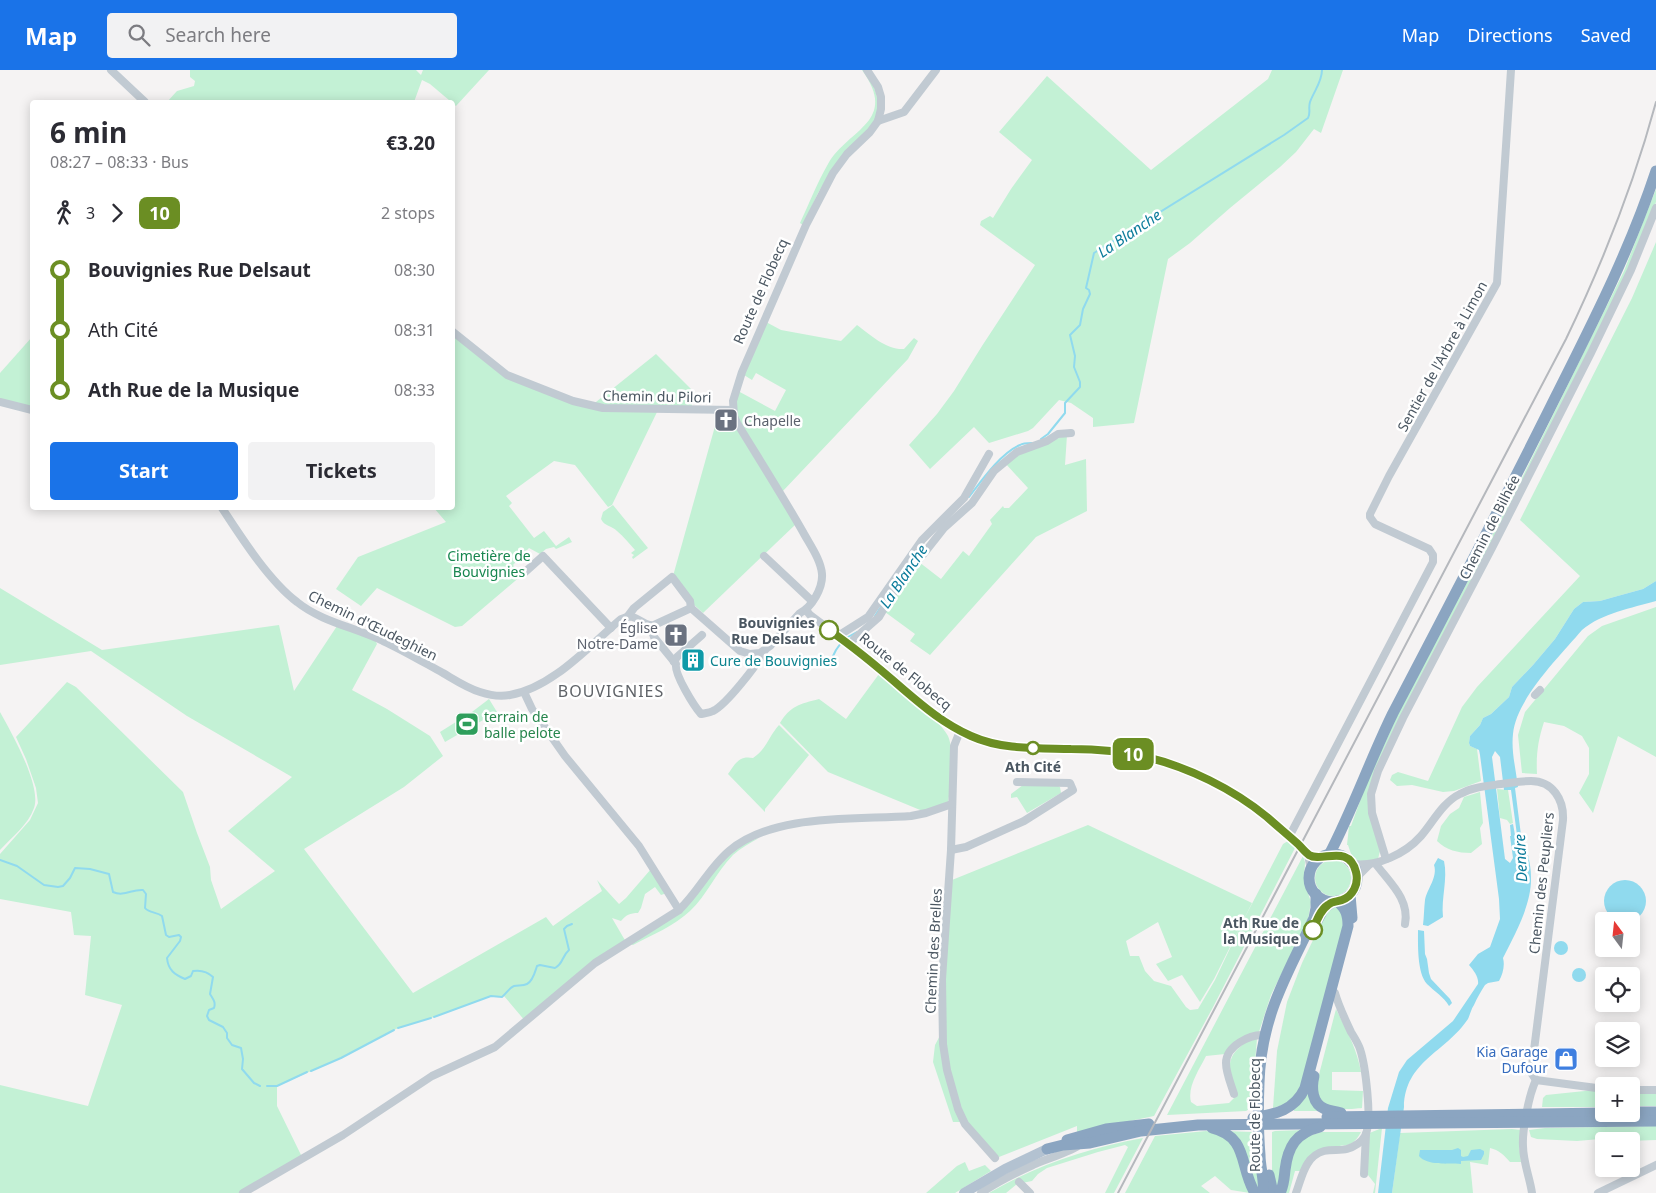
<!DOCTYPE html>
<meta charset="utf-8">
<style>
:root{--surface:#fff;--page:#f2f2f3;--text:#2b2b33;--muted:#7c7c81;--accent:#1a73e8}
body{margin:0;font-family:"Noto Sans",sans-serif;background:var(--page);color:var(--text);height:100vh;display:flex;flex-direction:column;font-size:19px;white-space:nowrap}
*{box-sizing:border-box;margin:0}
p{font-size:16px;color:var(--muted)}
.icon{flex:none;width:28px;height:28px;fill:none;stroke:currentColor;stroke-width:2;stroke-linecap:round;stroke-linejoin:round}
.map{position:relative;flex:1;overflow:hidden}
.panel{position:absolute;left:30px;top:30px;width:425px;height:410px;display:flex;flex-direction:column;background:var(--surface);border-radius:5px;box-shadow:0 2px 12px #0003}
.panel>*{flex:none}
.badge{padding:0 10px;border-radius:8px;font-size:18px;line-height:32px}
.needle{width:32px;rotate:345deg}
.buttons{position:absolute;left:1595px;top:842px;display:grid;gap:10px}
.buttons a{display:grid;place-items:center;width:45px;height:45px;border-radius:5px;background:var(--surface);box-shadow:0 2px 12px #0003;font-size:25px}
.map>.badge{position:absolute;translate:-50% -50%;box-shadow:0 0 0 2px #fff}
.legs{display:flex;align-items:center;gap:8px;height:55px;padding:0 20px;font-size:16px}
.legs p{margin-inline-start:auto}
.head{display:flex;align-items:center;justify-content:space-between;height:85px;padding:0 20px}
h1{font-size:28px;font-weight:700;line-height:38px}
.primary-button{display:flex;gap:10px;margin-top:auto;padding:10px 20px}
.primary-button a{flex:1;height:58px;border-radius:5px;background:var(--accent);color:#fff;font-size:20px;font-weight:700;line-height:58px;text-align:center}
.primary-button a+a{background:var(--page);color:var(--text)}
ul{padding:0 20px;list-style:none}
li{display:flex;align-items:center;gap:18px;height:60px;font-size:19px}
li i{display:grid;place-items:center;width:8px;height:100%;margin:0 6px;background:currentColor}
li i::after{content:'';width:12px;height:12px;margin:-6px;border:4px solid;border-radius:50%;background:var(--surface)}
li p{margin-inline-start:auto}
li:first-child i{background:linear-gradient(#0000 50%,currentColor 0)}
li:last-child i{background:linear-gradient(currentColor 50%,#0000 0)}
header{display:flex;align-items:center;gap:30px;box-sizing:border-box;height:70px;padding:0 25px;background:var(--accent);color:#fff}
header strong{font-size:24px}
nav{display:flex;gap:28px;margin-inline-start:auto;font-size:18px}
.search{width:350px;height:45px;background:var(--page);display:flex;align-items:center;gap:12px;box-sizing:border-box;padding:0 18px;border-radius:5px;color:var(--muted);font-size:19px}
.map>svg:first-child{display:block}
.green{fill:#c3f1d5}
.water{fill:#90daee;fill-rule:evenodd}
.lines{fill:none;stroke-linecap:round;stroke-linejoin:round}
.stream{stroke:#90daee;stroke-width:2}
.minor{stroke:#c1cad2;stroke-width:8}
.major{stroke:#b3c2d1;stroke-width:10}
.highway{stroke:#8ba5c1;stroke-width:11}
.rail{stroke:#b5b8bd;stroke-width:2}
.line-1-casing{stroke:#fff;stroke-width:11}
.line-1{stroke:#6b8e23;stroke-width:8}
.stop-1-dot{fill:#fff;stroke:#6b8e23;stroke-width:2.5}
.labels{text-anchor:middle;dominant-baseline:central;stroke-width:5;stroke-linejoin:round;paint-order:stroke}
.street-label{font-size:14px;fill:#4a5661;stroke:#fff}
.worship-label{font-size:14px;fill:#5b616d;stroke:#fff;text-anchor:start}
.park-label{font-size:14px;fill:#17864f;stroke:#fff}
.stop-label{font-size:14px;font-weight:bold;fill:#4a5661;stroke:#fff;text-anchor:end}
.culture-label{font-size:14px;fill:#0d838f;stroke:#fff;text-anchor:start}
.leisure-label{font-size:14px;fill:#27864d;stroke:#fff;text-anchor:start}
.shop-label{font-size:14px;fill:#366cbe;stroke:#fff;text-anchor:end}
.water-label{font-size:15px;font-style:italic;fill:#0c7c9b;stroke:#fff}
.quarter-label{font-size:16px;letter-spacing:1px;fill:#5f6368;stroke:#fff}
</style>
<header>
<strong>Map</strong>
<div class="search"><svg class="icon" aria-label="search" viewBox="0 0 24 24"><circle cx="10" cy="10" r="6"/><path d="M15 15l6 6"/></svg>Search here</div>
<nav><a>Map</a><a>Directions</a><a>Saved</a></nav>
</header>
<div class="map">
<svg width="1656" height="1123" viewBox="0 0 1656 1123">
<rect width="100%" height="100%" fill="#f5f3f3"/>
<g class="green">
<polygon points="190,0 416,0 421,5 423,0 489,0 456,36 430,14 422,10 414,32 167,32 177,21 194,16 195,11 190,7"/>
<path d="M862 0H864C876 17 883 34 873 54L827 108 818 123 803 155 800 153C809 134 817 113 828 94 849 58 899 52 862 0Z"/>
<polygon points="1272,0 1343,0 1321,63 1314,59 1296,82 1280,97 1230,138 1190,173 1168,189 1134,353 1093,357 1093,348 1071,333 1059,330 1033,358 1028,361 989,373 974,357 930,399 909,375 937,344 954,321 982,276 1035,195 980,155 981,151 990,146 993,148 1011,119 1032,90 999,62 1047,6 1151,100 1268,9"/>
<polygon points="1656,119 1656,132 1650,149 1614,230 1438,578 1368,731 1369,743 1380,781 1378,789 1370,792 1358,792 1351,784 1348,775 1347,775 1349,756 1351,756 1365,717 1399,642 1516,420 1624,201"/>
<polygon points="1656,172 1656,511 1643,519 1614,527 1600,531 1583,532 1574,539 1555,569 1533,595 1512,617 1509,627 1491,644 1483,648 1480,655 1470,666 1469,673 1470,676 1477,679 1481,711 1454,721 1443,722 1412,715 1397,716 1390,710 1392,705 1398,702 1428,711 1462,637 1477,617 1580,506 1520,450 1632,228"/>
<path d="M766 252 781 260 841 271 857 255C870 265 887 280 904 279L914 268 918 271 908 289 782 422 741 356 735 340 738 321 775 341 786 320 756 303 752 310 744 305Z"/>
<polygon points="453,261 501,301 588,336 658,340 612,435 608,437 575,395 554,391 506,426 512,433 509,436 534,468 544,461 556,476 569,467 572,472 556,479 554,477 546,479 540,484 529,478 513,495 522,505 462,556 455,557 377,518 361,536 336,519 358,487 446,452 434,438 452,438 453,402 455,400 452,397"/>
<polygon points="32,267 32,340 0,332 0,303"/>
<polygon points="656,284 695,323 691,339 591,336"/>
<polygon points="719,342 728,345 796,454 703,543 692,533 673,506"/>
<polygon points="1067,365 1065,395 1086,389 1087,441 1036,467 930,585 910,571 915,564 885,542 895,523 919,492 941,509 963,481 969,486 992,454 990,450 1003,436 1004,438 1009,438 1028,418 1005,393 1019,383"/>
<path d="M613 435 648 478 633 489 632 487 634 485 631 483 635 480C629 473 624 467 617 461 612 456 604 456 601 449L603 442Z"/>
<path d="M0 518 102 580 279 555 294 621 337 556 375 570 377 574 352 620 387 639 430 666 443 686 404 717 304 779 413 923 546 847 553 856 602 821 597 810 619 834 626 828 651 799 667 823 661 825 655 817 645 824 641 838 638 843C630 843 626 845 621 851L612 848 626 872 526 952 504 926H491L434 947 398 958 341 988 277 1016V1036L303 1089 243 1123H0V1015L88 1036 122 935 85 925 91 866 74 865 71 842 0 829V784L30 750 38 733 36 718 26 689 16 667 67 612 76 617 183 722 197 763 210 797 211 810 221 839 275 801 228 761 292 707 187 646 91 581 0 595Z"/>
<path d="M1656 537V687L1618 666 1593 743 1579 723 1589 704V678L1582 666 1564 656 1544 652C1538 670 1536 685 1537 704L1522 703 1518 665 1525 642 1588 566 1602 556Z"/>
<path d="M879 604C896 618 939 648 948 666 954 678 951 718 948 732L925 742 828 702 780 653C790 636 800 634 819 629L846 649Z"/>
<polygon points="489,629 497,642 445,672 440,662 467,645 468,645"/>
<path d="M0 642C11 662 42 716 34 738 28 755 12 767 0 780Z"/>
<path d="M779 655 809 685 765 739V742L728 704C735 694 739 685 753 688 766 680 769 666 779 655Z"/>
<polygon points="1023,715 1056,715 1060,717 1061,723 1027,743 1017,727 1011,728 1011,724"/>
<polygon points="1497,719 1508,720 1513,753 1510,754 1507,750 1500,748"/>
<path d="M1480 722 1483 753 1480 758 1482 774 1471 783C1458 783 1446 780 1437 771L1441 756 1450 744 1459 738 1464 727Z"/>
<polygon points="1088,755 1252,833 1214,909 1200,932 1182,905 1168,911 1156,894 1172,887 1158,852 1126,871 1130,886 1139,886 1145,901 1154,911 1171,916 1186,937 1190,940 1198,939 1215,910 1242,853 1283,774 1288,771 1295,778 1212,939 1154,1046 1077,1062 1077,1056 999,1087 976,1068 964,1052 953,1052 933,992 935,975 943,960 944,910 952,810"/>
<path d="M759 768C750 773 741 778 733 785 716 802 707 825 690 841 674 856 652 865 633 875L628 873 680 842 723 789 744 773Z"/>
<path d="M1303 786 1305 792 1304 811 1311 832 1308 850 1271 925 1259 962 1225 984 1206 986C1199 1000 1187 1017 1191 1032L1197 1036 1229 1033 1235 1027C1231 1008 1223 991 1240 977 1246 971 1249 969 1257 969L1251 1038 1246 1041 1167 1045Z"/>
<circle cx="1333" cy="808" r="18"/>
<polygon points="1336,837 1342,842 1343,857 1301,1018 1292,1032 1273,1038 1277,981 1287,932 1302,893 1327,841"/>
<path d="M1336 939C1346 959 1357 979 1361 1002H1332V1020L1363 1021 1362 1038C1354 1039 1330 1041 1324 1035 1320 1032 1318 1024 1315 1020Z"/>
<polygon points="1604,1019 1604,1037 1542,1037 1543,1028 1546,1025"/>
<polygon points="1308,1020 1318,1041 1294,1041 1294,1040"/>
<rect x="1631" y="1020" width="25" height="16"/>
<polygon points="1656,1056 1656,1070 1627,1071 1623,1067 1577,1071 1537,1069 1531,1067 1529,1060 1545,1058"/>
<polygon points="1382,1058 1375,1123 1373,1123 1375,1114 1368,1105 1364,1104 1367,1064"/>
<path d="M1512 1059 1521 1060 1519 1075 1521 1092H1510C1504 1085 1499 1080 1490 1078L1488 1095 1470 1092 1473 1123H1392L1400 1063Z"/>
<polygon points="1305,1060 1297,1065 1277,1123 1272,1101 1272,1062 1275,1061"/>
<polygon points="1206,1061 1214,1062 1233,1073 1250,1123 1231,1120 1215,1106 1201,1116 1210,1123 1125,1123 1155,1066"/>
<polygon points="1225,1061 1252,1062 1261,1123"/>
<path d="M1322 1062H1361C1350 1082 1344 1071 1329 1080 1319 1085 1309 1094 1300 1101H1295L1289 1123H1284L1294 1079 1302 1068Z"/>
<path d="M1143 1068 1114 1123H1105L1128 1077 1125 1075 1098 1082 1047 1098 1038 1104 1032 1111 1017 1114 1006 1123H989C1037 1095 1088 1078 1143 1068Z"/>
<polygon points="965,1092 969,1101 985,1095 991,1101 955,1123 926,1123 957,1096"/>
</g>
<g class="water">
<path d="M1656 511V531C1632 538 1602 543 1582 560 1560 586 1516 629 1513 664 1511 681 1516 700 1518 717L1515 718 1521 765H1524C1526 779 1531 793 1531 807 1532 834 1515 864 1503 888 1505 895 1503 904 1499 911L1488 913 1485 915C1481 921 1477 928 1474 935 1471 939 1470 945 1468 949 1445 983 1405 991 1404 1037L1392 1123H1378L1388 1038 1399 1002 1407 990 1453 951 1478 914C1479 907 1474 901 1469 895L1478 884 1490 877 1500 849 1499 829 1480 685 1479 680 1470 676 1469 673 1470 666 1480 655 1483 648 1491 644 1509 627 1512 617 1533 595 1555 569 1574 539 1583 532 1600 531 1614 527 1643 519ZM1495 681 1500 687 1504 720H1511L1517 765H1515L1513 754 1510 755 1511 766H1510L1513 788 1510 793 1505 789 1492 687Z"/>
<path d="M1438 788 1444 791C1448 809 1441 828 1443 847L1428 856 1423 855C1424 847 1424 838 1425 830 1427 819 1438 807 1434 795Z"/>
<circle cx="1625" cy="831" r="21"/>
<path d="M1418 860 1424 861 1425 884 1427 889 1429 903 1431 909 1450 929 1452 933 1449 936C1444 927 1434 921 1427 914 1417 903 1418 874 1418 860Z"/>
<circle cx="1561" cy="878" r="7"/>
<circle cx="1579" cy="905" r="7"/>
<path d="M1458 1078 1461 1080V1086L1463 1087 1468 1086 1471 1080 1480 1079 1484 1081V1084L1481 1090 1461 1091V1094C1449 1093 1427 1096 1419 1086L1420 1080H1452Z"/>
</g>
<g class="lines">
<g class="stream">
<path d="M1041 369 1048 364 1065 343V333L1080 317V312L1074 297 1075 286 1070 265 1080 255 1083 239 1090 224 1089 220 1086 218 1094 183 1284 65 1308 48C1311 43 1308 38 1310 32 1314 21 1322 12 1322 0"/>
<path d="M969 427C982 410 1001 383 1020 375 1023 373 1028 373 1032 373"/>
<polyline points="912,493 920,479"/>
<polyline points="875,546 886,529"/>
<polyline points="848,567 857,562"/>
<polyline points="829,594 836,580 841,573"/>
<path d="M0 790 17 796 44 815 58 817 63 816 70 808 75 798 90 799 109 804 113 822C124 827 132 819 143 820L146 824 145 838C149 843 157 842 162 846L166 865 169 867 179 865 181 867 180 871 167 888C168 900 175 905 185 909L191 906 193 901C200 900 208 902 213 907L210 924C213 929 216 932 214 938L209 940 207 946 209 950 223 957 227 963V968L232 975 241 978 243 989 242 999 254 1013 260 1016"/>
<path d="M434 947 491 926 502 927C506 924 509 918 514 916 518 915 523 916 527 914 533 911 535 902 537 896L540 895 555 898C564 893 561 887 569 880L564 859 567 856 572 854"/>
<polyline points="398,958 431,948"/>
<polyline points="311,1001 341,988 394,960"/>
<polyline points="267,1016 277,1016 307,1002"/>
</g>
<g class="minor">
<polyline points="111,0 145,32"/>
<polyline points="878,51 904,42 936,0"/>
<polyline points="452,261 507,305 573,331 603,338 733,340"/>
<polyline points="0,332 32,340"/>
<path d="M222 438C241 467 269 511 297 532 322 552 354 557 383 571 403 580 423 592 443 603 455 610 467 618 480 622 489 625 500 627 510 625 552 618 589 576 621 549 636 542 638 553 652 556L691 538"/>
<polyline points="764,486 812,531"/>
<polyline points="524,503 543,486 611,558"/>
<path d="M691 538 740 581 750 584 760 583 770 576 800 543C812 537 823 518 822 504 821 490 810 475 803 462 782 425 759 389 737 353L734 346 733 331 742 302 806 155 833 103 847 84 870 62 878 51 881 39V27L878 17 867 0"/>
<path d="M806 540 810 545C827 558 845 570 861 584 910 625 948 668 1015 677 1050 679 1086 677 1121 682 1195 693 1257 733 1308 785L1318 788 1324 786"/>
<polyline points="628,546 634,538 672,507 690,531 691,538"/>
<path d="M650 555 654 567 676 594C674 604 694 636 701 644 705 643 709 643 713 641 726 635 758 594 765 580"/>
<polyline points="838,566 868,547 922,470 964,428 989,384"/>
<polyline points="850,574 854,569 879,547 895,520 944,458 972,433 994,401 1017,382 1047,371 1058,364 1071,363"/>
<polyline points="674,592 677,587 702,565"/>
<polyline points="524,622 532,639 565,686 639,776 679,840"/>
<polyline points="1535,625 1540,620"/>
<polyline points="960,661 954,676 951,780 942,909 943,974 947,1000 958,1039 965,1054 995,1088"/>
<polyline points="1289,767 1433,492 1433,485 1429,479 1375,454 1370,447 1370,444 1389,406 1497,213 1511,0"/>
<polyline points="951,780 966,777 1024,751 1073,720 1070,713 1017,712"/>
<polyline points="1308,785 1311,800"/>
<polyline points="1386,789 1372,743 1371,724 1378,701 1403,648 1492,478 1591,283 1631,200 1656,138"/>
<path d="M1375 793C1389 812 1410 829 1405 854"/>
<path d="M1353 794C1377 797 1405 784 1421 766 1433 752 1443 732 1460 724 1472 717 1487 716 1501 714 1511 713 1521 711 1531 711 1553 711 1564 730 1563 750L1532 996V1004L1536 1010"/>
<polyline points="1357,807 1369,795"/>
<polyline points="1536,1010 1604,1019"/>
<polyline points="1631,1020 1656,1020"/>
<path d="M1234 1024C1231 1014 1226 1003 1226 993 1226 976 1250 964 1264 965"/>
<polyline points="1364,1104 1366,1064"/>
<polyline points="1019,1112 1030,1123"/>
<path d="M243 1123 343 1065 432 1006 495 977 595 893 679 840C698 822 709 798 729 781 773 743 856 750 911 746L926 743 952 734"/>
<path d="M981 1123C997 1112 1015 1103 1033 1095 1043 1090 1074 1081 1079 1075"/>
<path d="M1296 1123C1302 1107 1305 1086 1324 1081 1332 1079 1340 1081 1347 1079 1354 1077 1362 1072 1365 1066 1373 1052 1365 994 1360 979 1358 973 1354 967 1351 962 1345 949 1339 937 1335 923"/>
<path d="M1532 1123C1530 1108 1523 1092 1523 1076 1522 1061 1529 1024 1536 1010"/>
<polyline points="1598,1123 1656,1095"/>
</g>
<polyline class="major" points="964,1123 1005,1099 1047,1079"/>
<g class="highway">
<circle cx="1333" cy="808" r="24"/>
<path d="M1329 785C1353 739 1370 690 1393 643 1448 538 1503 433 1556 326 1593 252 1630 180 1656 101"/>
<polyline points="1350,825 1352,848"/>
<polyline points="1317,851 1324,838 1333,832"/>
<path d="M1314 1006C1311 1018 1312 1034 1325 1039 1330 1041 1335 1041 1341 1043"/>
<polyline points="1631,1042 1656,1042"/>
<polyline points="1327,1047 1604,1043"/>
<path d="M1253 1048C1275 1044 1294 1041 1305 1018L1348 856C1348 844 1346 839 1337 831"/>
<path d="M1212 1058C1249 1067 1239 1097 1255 1123"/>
<polyline points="1067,1070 1106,1059 1149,1054"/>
<polyline points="1047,1079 1063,1075 1090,1073 1141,1061 1198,1055 1656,1051"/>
<polyline points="1269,1105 1273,1123"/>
<path d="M1263 1123C1265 1111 1260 1098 1260 1085 1258 1061 1258 1037 1259 1013 1261 946 1287 905 1314 848L1316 838V824"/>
<path d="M1280 1123C1284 1115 1284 1109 1285 1100 1288 1076 1296 1063 1320 1057"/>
</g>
<path class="rail" d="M1118 1123 1566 269C1603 192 1634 114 1656 32"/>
</g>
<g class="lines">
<g class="line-1-casing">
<path id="line-1" d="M829 560C855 578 879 598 903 619 924 637 944 654 971 666 1002 680 1037 678 1071 679 1096 679 1121 681 1146 687 1188 697 1233 719 1267 747 1277 756 1288 765 1298 774 1301 777 1305 782 1309 785 1322 793 1349 773 1356 802 1359 814 1353 826 1342 830 1337 832 1332 831 1328 835 1320 840 1316 852 1313 860"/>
</g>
<use href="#line-1" class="line-1"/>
</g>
<defs>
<g id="church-square" transform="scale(1.25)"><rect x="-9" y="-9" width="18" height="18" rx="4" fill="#6b7280" stroke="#fff"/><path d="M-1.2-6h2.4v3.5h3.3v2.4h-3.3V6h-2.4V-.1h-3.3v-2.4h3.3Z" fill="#fff"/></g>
<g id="building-square" transform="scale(1.25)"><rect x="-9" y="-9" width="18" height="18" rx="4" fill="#0f9aa8" stroke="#fff"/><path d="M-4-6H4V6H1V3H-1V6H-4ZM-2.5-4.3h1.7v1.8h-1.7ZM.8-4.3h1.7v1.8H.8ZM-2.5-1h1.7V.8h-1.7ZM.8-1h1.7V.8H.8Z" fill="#fff"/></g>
<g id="stadium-square" transform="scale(1.25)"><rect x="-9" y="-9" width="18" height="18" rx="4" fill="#2e9e5b" stroke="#fff"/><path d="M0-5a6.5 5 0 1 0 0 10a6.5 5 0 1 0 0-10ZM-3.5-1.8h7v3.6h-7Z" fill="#fff"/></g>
<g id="shop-square" transform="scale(1.25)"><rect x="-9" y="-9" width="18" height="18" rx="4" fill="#3f7fe0" stroke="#fff"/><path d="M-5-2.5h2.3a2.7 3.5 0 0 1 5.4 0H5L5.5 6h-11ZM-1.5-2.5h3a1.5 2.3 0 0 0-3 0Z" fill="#fff"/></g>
</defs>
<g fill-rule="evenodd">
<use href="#church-square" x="726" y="350"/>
<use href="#church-square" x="676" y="565"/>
<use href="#building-square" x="693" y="590"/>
<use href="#stadium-square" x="467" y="654"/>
<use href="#shop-square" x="1566" y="989"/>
</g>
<g class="stop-1-dot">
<circle cx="829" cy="560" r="9"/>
<circle cx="1033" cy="678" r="6"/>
<circle cx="1313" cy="860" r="9"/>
</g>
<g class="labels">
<g class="street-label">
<text transform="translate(760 221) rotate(-66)">Route de Flobecq</text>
<text transform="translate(1442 286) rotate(-61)">Sentier de l'Arbre à Limon</text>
<text transform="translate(657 326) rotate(1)">Chemin du Pilori</text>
<text transform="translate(1489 457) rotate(-63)">Chemin de Bilhée</text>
<text transform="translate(373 555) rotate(26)">Chemin d'Œudeghien</text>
<text transform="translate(906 601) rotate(39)">Route de Flobecq</text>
<text transform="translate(1541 813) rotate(-84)">Chemin des Peupliers</text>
<text transform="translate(933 881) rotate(-87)">Chemin des Brelles</text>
<text transform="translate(1254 1045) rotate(-90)">Route de Flobecq</text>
</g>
<g class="worship-label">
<text x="744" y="350">Chapelle</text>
<text x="658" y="557" text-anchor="end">Église<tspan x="658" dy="16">Notre-Dame</tspan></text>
</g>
<g class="park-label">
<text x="489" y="485">Cimetière de<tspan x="489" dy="16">Bouvignies</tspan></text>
</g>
<g class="stop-label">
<text x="815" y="552">Bouvignies<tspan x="815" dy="16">Rue Delsaut</tspan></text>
<text x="1033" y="696" text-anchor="middle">Ath Cité</text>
<text x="1299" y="852">Ath Rue de<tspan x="1299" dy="16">la Musique</tspan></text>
</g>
<g class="culture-label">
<text x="710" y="590">Cure de Bouvignies</text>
</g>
<g class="leisure-label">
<text x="484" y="646">terrain de<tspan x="484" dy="16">balle pelote</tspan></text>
</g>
<g class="shop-label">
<text x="1548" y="981">Kia Garage<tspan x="1548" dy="16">Dufour</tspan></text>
</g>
<g class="water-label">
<text transform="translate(1129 163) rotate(-34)">La Blanche</text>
<text transform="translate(903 506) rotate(-56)">La Blanche</text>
<text transform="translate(1520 788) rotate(-93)">Dendre</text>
</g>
<g class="quarter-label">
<text x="611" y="621">BOUVIGNIES</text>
</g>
</g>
</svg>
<div class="buttons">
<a><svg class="needle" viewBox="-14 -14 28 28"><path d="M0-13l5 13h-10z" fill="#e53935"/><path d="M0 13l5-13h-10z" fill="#7c7c81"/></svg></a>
<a><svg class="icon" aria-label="locate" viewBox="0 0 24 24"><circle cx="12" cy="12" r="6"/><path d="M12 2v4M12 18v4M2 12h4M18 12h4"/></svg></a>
<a><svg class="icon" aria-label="layers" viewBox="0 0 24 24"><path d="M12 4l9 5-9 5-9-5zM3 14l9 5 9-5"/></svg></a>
<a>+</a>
<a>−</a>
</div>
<b class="badge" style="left:1133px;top:684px;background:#6b8e23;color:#fff">10</b>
<section class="panel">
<div class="head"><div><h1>6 min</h1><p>08:27 – 08:33 · Bus</p></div><b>€3.20</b></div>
<div class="legs"><svg class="icon" aria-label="walk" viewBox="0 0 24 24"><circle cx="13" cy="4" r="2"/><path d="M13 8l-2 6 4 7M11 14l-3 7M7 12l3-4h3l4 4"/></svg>3<svg class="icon" aria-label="forward" viewBox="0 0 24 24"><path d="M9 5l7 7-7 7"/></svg><b class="badge" style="background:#6b8e23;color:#fff">10</b><p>2 stops</p></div>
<ul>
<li><i style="color:#6b8e23"></i><b>Bouvignies Rue Delsaut</b><p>08:30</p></li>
<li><i style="color:#6b8e23"></i><span>Ath Cité</span><p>08:31</p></li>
<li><i style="color:#6b8e23"></i><b>Ath Rue de la Musique</b><p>08:33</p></li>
</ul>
<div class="primary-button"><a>Start</a><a>Tickets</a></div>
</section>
</div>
